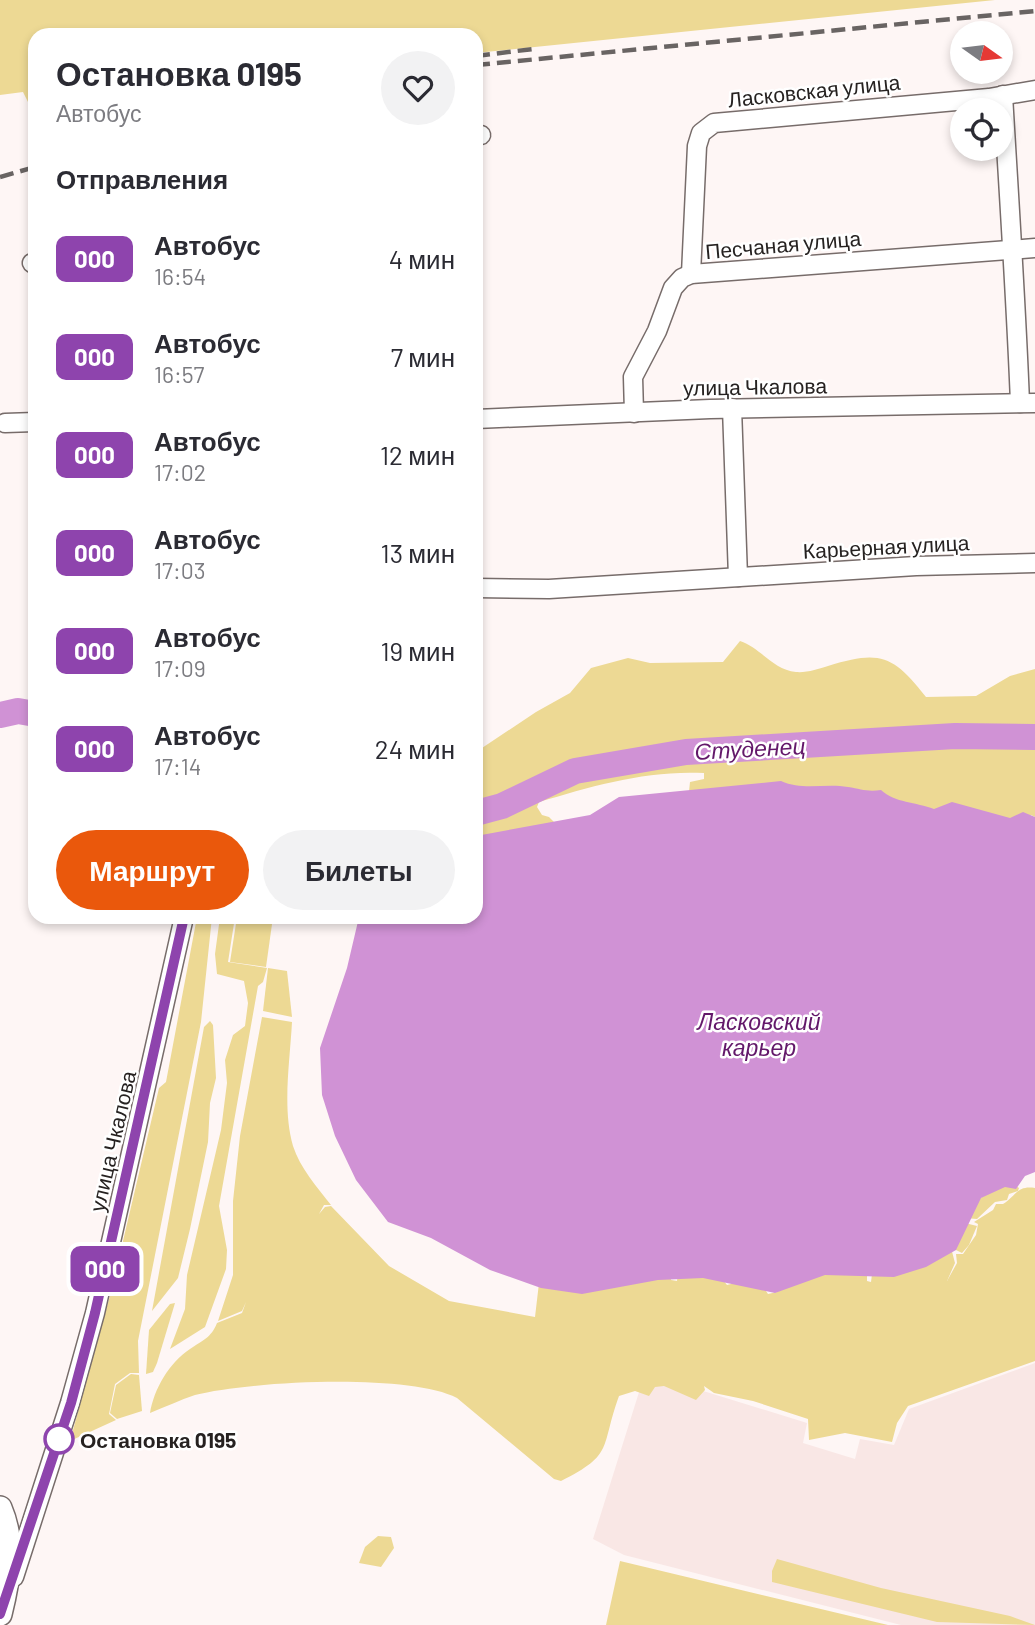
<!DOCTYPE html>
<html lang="ru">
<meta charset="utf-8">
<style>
:root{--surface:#fff;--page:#f2f2f3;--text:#2b2b33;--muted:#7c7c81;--accent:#ea580c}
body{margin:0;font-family:Barlow,sans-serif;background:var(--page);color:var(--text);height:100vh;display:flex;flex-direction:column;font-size:26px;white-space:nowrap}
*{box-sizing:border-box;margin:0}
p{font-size:23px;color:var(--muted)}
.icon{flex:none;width:38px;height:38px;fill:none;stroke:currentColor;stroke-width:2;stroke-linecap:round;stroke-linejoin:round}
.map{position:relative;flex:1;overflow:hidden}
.drawer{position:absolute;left:28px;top:28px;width:455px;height:896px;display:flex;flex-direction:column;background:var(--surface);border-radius:21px;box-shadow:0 4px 10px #0003}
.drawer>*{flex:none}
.badge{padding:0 14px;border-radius:10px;font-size:24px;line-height:46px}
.needle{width:46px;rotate:104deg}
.controls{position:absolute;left:950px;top:21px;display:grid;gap:14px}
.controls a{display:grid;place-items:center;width:63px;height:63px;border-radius:50%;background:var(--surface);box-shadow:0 4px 10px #0003;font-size:35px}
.map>.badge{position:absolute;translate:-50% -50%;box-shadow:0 0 0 4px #fff}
h2{padding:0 28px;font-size:26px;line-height:63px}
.round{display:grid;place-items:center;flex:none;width:74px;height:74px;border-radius:37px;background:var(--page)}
.head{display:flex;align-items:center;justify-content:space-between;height:119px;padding:0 28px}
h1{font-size:33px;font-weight:700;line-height:52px}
.button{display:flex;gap:14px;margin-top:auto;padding:14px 28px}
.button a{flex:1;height:80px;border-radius:42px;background:var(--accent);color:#fff;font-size:28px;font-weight:700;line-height:80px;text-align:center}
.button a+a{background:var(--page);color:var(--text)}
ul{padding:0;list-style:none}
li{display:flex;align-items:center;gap:21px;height:98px;padding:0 28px}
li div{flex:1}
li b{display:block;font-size:26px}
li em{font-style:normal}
li .badge{min-width:77px;font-weight:700;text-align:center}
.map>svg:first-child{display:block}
.built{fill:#f9e7e5}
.green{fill:#edd994}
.water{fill:#d092d5}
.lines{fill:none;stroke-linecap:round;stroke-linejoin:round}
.river{stroke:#d092d5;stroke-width:26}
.minor-casing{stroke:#776c6a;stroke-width:21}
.major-casing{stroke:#776c6a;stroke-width:26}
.minor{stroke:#fff;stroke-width:18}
.major{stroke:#fff;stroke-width:23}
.rail{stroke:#696463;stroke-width:4.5;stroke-dasharray:14 7;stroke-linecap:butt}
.line-casing{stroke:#fff;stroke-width:16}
.line{stroke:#8e44ad;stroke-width:10}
.stop-dot{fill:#fff;stroke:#8e44ad;stroke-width:3.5}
.labels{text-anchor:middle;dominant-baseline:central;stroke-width:5;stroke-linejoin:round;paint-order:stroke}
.street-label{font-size:21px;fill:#262221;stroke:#fff}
.stop-label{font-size:21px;font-weight:bold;fill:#262221;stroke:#fff;text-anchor:start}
.water-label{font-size:23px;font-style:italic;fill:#63186a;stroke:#fff}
</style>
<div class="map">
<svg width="1035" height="1625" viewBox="0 0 1035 1625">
<rect width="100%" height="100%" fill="#fef6f5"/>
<polygon class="built" points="1035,1363 1035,1625 901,1625 624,1555 593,1539 645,1373 807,1423 803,1443 855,1459 860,1439 894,1445 909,1409"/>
<g class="green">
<polygon points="0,0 995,0 476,53 476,35 35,35 35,116 23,92 0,95"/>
<path d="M740 641C761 648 773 670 796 672 806 673 819 669 828 666 880 650 893 655 926 697L976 696 1010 676 1035 669V817L1031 815 1024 821 951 812 688 801 690 782 704 779V773C647 770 592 786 539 802L537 807 542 815 549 817 558 826 476 851V752L536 712 570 693 591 668 628 658 650 663 723 662Z"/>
<polygon points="197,917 212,917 201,1022 138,1341 139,1373 130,1373 115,1384 109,1414 116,1420 70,1441 111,1292 159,1088 166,1082"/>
<polygon points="220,917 235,917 228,962 267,968 263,982 258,986 219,1206 227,1250 226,1269 205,1327 170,1349 185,1309 187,1275 221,1130 227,1083 225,1060 233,1035 245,1026 248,1003 244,981 217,974 215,954"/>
<polygon points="237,917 273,917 266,967 230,962"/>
<polygon points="268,968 287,971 292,1017 263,1011"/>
<path d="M262 1017 292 1022C290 1061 282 1108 293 1146 300 1168 317 1187 331 1205H324L319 1214 325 1207 331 1206 389 1266 449 1301 535 1317 539 1283 671 1270V1280L677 1281 678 1272 723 1280 727 1285 739 1282 764 1288 768 1294 777 1292 785 1272 867 1273V1281L871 1282 872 1274 950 1244 955 1263 947 1281 957 1263 956 1254H963L976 1235 978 1224 974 1222 993 1210 996 1204H1003C1016 1196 1017 1185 1035 1188V1361L908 1406 897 1423 892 1442 845 1433 809 1440 808 1419 753 1401 714 1393 704 1386 705 1390 696 1400 664 1386 655 1387 649 1396 635 1391 619 1396C600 1448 615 1454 561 1481L554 1479 457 1398C409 1373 250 1381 195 1395 180 1400 165 1407 150 1413 154 1389 169 1363 190 1349 203 1340 211 1338 217 1323L242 1313 246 1302 242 1311 218 1321 233 1275V1201L240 1136Z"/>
<polygon points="210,1021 213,1025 216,1078 210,1103 208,1142 190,1229 178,1278 152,1311 204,1027"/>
<polygon points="1009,1181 1019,1188 1018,1191 1009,1194 1007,1200 995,1202 977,1219 965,1218 972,1203"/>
<polygon points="961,1222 977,1226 969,1245 962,1253 954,1249"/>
<polygon points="175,1303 157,1363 153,1372 146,1374 149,1330 170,1304"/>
<polygon points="131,1374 139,1375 142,1411 117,1419 110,1413 116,1385"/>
<polygon points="378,1536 391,1537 394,1548 381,1567 359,1563 365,1547"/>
<polygon points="777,1559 881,1588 1010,1616 1035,1625 937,1622 772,1582 772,1571"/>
<polygon points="620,1561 888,1625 606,1625"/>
</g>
<path class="water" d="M781 781C803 791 825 783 848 787 861 789 867 792 881 790 895 803 916 802 934 809L952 802 1010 818 1023 812 1035 817V1172L1025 1176 1016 1189 1005 1187 981 1198 956 1250 926 1267 894 1277 825 1275 775 1293 703 1278 658 1280 582 1294 541 1288 490 1270 431 1238 388 1222 356 1180 335 1136 322 1095 320 1048 347 968 359 917H476V836L590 815 619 797Z"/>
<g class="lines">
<g class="river">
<polyline points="0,715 18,711 35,714"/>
<polyline points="476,813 502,806 575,771 686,752 955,736 1035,737"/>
</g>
<g class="minor-casing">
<g id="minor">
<path d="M1003 95C1009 198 1016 300 1020 403"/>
<polyline points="476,136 481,135"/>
<polyline points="32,263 35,262"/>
<polyline points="691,274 697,146 701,133 714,123 989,98 1035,90"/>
<polyline points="732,408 738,577"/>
<polyline points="634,413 633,377 657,331 673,288 682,278 691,274 1035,248"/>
<polyline points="476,419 710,409 1035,403"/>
<polyline points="5,423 35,422"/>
<polyline points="476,588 549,589 916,566 1035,563"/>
<polyline points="14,1577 70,1403 95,1313 184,917"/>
</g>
</g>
<g class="major-casing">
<path id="major" d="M0 1508C15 1543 9 1578 0 1614"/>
</g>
<use href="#minor" class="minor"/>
<use href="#major" class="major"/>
<g class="rail">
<polyline points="476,56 533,49"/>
<polyline points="476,65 1035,11"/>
<polyline points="0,177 35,167"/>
</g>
</g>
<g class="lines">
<g class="line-casing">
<polyline id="line" points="0,1614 71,1403 95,1313 184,917"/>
</g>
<use href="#line" class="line"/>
</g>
<circle class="stop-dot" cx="59" cy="1439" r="14"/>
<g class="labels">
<g class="street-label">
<text transform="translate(814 90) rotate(-6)">Ласковская улица</text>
<text transform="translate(783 244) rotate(-5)">Песчаная улица</text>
<text transform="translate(755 386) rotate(-1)">улица Чкалова</text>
<text transform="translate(886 546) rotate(-3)">Карьерная улица</text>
<text transform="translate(112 1141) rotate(-77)">улица Чкалова</text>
</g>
<g class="stop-label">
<text x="80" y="1439">Остановка 0195</text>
</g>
<g class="water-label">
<text transform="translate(750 748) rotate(-3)">Студенец</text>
<text x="759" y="1021">Ласковский<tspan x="759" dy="26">карьер</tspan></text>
</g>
</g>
</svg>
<div class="controls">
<a><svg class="needle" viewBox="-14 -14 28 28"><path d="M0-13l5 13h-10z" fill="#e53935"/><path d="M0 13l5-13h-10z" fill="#7c7c81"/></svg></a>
<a><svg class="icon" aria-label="locate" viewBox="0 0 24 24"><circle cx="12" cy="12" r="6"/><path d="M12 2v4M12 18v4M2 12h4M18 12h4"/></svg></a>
</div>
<b class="badge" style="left:105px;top:1269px;background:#8e44ad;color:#fff">000</b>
<section class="drawer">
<div class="head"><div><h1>Остановка 0195</h1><p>Автобус</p></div><a class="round"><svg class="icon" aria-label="heart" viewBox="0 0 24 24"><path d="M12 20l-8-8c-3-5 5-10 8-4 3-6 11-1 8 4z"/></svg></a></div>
<h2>Отправления</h2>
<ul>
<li><span class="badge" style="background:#8e44ad;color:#fff">000</span><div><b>Автобус</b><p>16:54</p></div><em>4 мин</em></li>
<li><span class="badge" style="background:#8e44ad;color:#fff">000</span><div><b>Автобус</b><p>16:57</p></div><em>7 мин</em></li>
<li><span class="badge" style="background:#8e44ad;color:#fff">000</span><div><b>Автобус</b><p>17:02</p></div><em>12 мин</em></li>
<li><span class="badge" style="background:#8e44ad;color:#fff">000</span><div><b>Автобус</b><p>17:03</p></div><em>13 мин</em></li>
<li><span class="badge" style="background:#8e44ad;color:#fff">000</span><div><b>Автобус</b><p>17:09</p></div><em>19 мин</em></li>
<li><span class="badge" style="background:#8e44ad;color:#fff">000</span><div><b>Автобус</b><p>17:14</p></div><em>24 мин</em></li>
</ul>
<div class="button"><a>Маршрут</a><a>Билеты</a></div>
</section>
</div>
